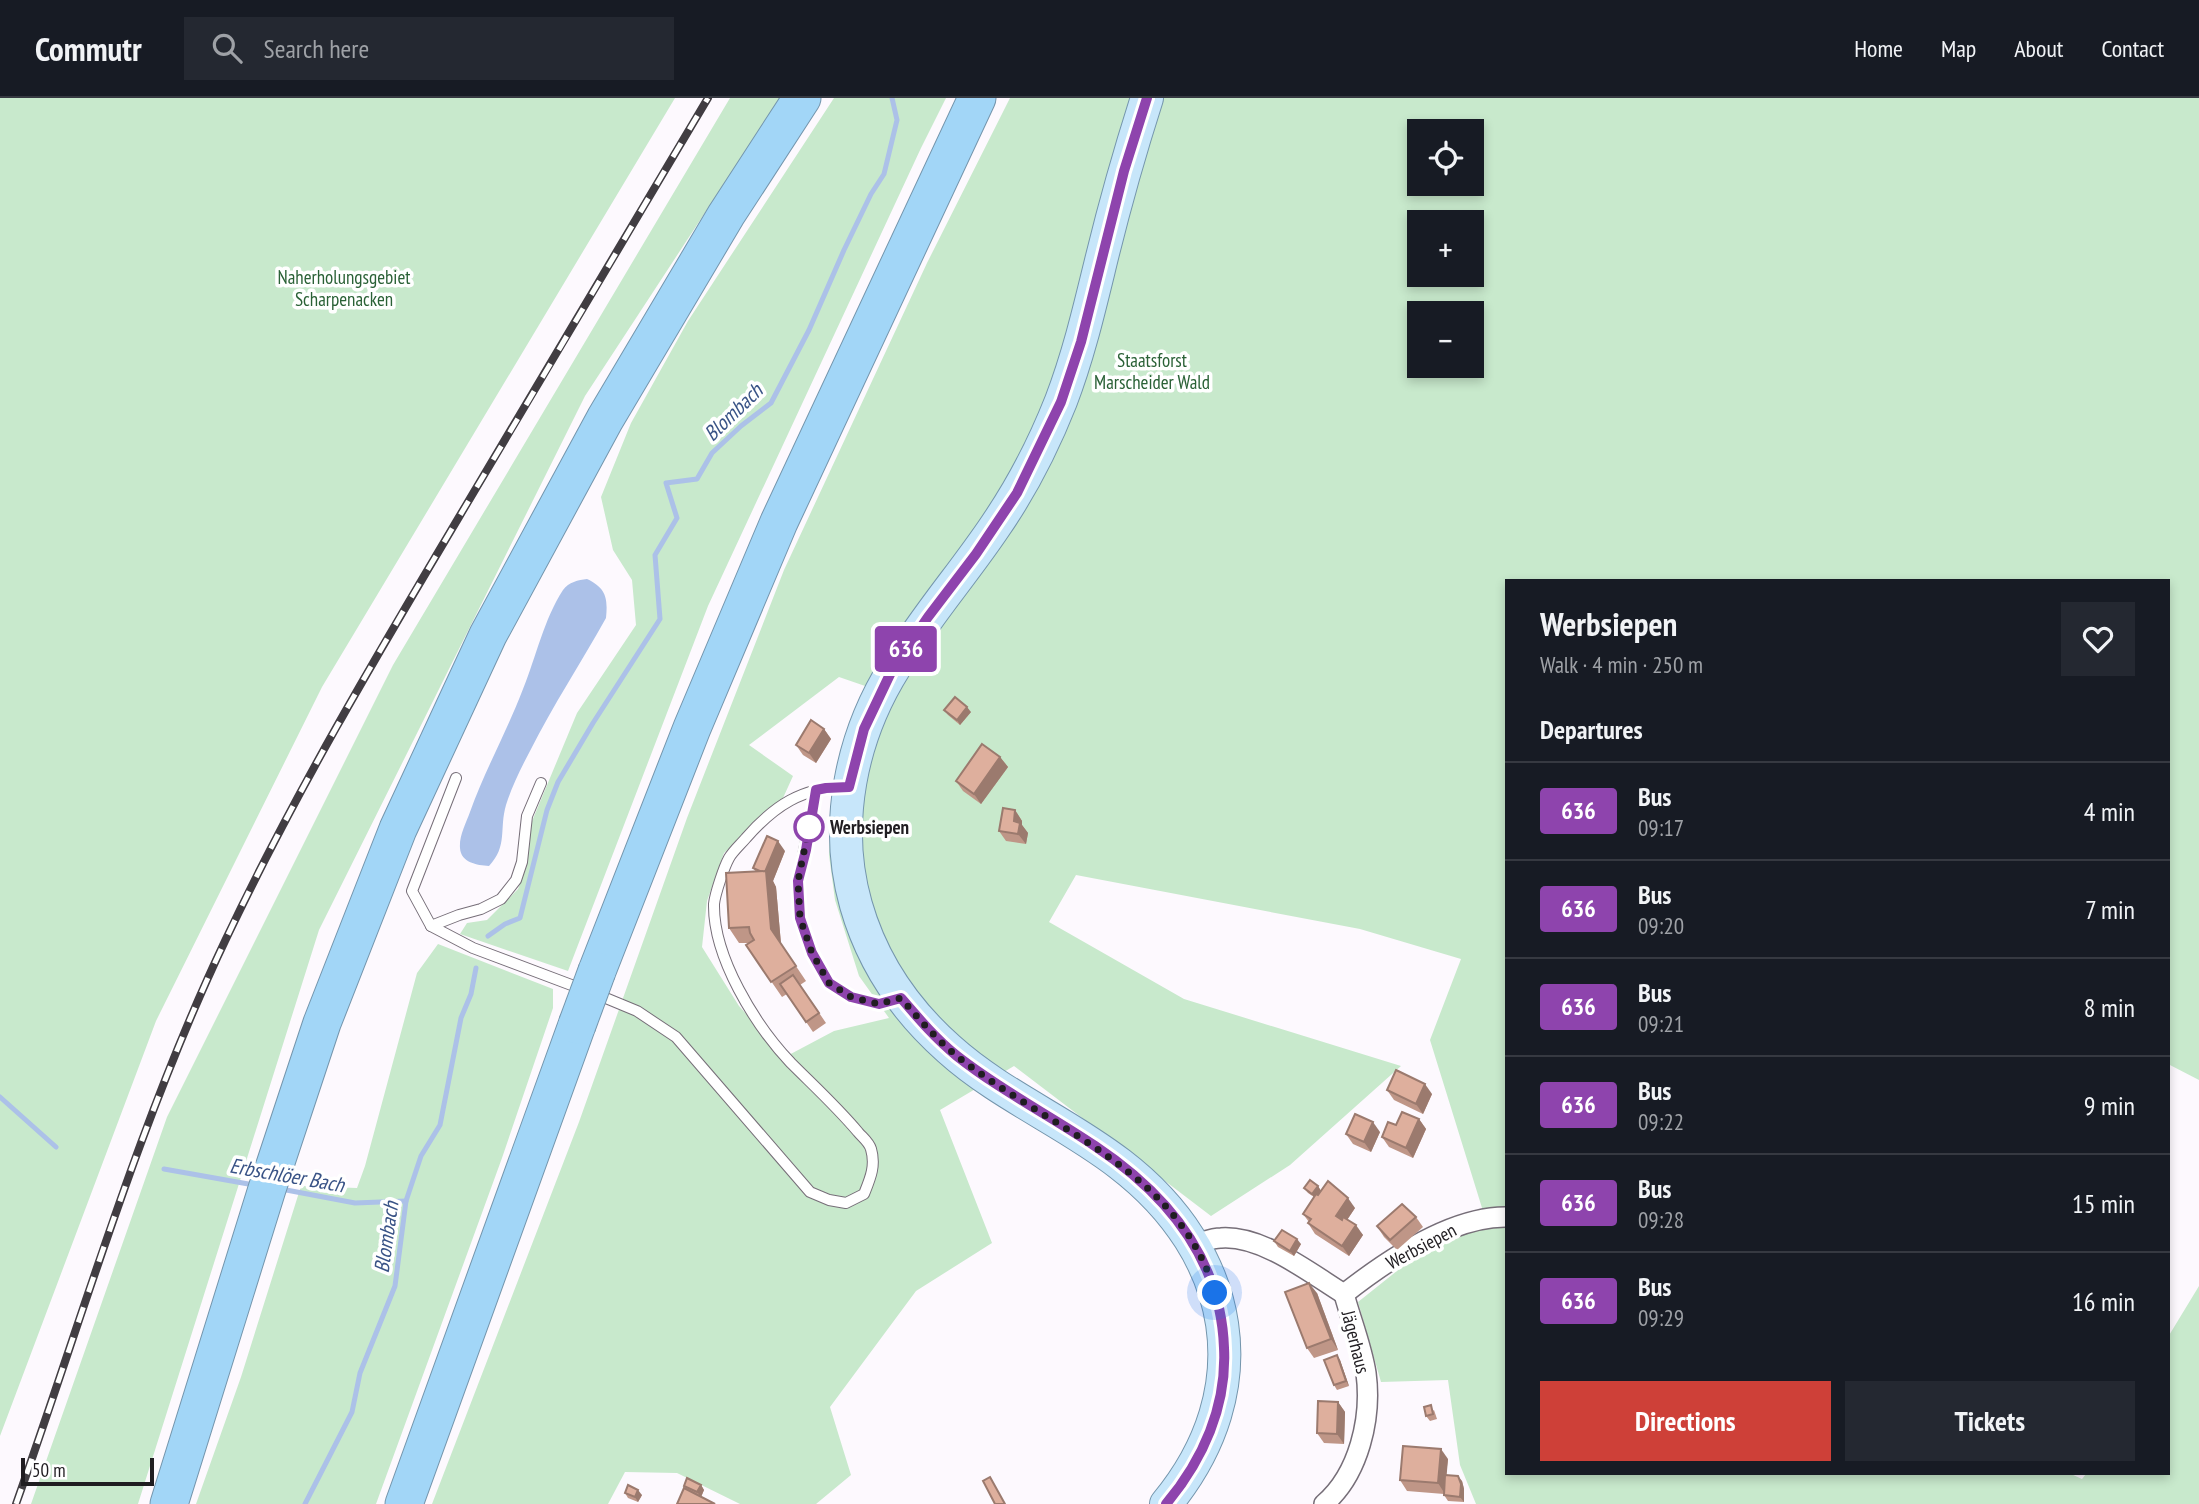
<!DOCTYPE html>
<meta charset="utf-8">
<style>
:root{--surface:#171b24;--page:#242831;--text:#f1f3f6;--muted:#9ea1a6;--line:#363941;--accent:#ce4038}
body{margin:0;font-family:"PT Sans Narrow",sans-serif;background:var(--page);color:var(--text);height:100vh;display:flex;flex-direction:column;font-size:26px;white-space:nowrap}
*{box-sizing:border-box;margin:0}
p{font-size:23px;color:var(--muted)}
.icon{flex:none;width:38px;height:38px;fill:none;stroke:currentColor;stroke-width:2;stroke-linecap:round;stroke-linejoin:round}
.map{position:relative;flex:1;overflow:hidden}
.details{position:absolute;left:1505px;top:481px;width:665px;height:896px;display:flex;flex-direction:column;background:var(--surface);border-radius:0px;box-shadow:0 4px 10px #0003}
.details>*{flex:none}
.badge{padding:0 14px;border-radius:5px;font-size:24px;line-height:46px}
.tools{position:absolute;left:1407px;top:21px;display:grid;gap:14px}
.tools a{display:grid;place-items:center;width:77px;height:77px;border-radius:0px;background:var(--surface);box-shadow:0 4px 10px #0003;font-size:35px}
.scale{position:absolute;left:21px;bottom:18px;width:133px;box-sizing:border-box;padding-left:7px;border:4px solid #201d21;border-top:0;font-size:19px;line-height:24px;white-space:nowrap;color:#201d21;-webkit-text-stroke:5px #fff;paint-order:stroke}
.you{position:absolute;width:35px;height:35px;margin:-18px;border:5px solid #fff;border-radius:50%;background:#1a73e8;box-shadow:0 0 0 10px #1a73e833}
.map>.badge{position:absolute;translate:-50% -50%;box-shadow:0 0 0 4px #fff}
h2{padding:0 35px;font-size:26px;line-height:63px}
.round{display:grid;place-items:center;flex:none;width:74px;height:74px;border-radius:0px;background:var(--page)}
.headline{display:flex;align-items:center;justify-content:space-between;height:119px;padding:0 35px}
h1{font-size:33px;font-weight:800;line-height:52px}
.primary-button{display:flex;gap:14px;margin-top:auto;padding:14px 35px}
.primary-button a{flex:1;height:80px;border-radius:0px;background:var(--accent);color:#fff;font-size:28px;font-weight:800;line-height:80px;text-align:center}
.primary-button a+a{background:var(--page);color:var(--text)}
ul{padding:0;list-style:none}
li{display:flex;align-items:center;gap:21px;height:98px;padding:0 35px;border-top:2px solid var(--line)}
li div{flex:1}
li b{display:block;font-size:26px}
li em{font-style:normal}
li .badge{min-width:77px;font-weight:700;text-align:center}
header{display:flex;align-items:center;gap:42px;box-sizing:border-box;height:98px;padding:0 35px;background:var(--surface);border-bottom:2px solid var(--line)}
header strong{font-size:33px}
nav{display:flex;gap:38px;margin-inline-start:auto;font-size:24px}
.search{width:490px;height:63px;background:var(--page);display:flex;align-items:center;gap:18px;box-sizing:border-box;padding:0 24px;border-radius:0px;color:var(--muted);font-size:26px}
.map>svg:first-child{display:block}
.green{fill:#c8e9cc;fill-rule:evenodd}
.water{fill:#acc1e8}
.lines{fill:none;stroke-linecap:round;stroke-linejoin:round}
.stream{stroke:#acc1e8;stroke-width:5}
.lane-casing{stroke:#766e78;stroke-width:12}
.street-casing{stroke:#766e78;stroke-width:22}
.primary-casing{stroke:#7495ac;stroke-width:34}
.highway-casing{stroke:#7495ac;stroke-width:39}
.lane{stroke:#fff;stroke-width:10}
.street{stroke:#fff;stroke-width:19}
.primary{stroke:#c7e6fa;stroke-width:32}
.highway{stroke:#a2d6f7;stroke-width:37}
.rail-casing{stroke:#413d42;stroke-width:8}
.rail{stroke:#fff;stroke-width:5;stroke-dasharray:16;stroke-linecap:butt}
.highway-bridge-casing{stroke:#7495ac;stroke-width:39;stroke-linecap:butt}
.highway-bridge{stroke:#a2d6f7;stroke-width:37}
.wall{fill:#bf9687}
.shaded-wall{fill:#9b7a6e}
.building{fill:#deaf9d;stroke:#9b7a6e;stroke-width:2}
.line-casing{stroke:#fff;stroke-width:16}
.line{stroke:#8e44ad;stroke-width:10}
.walk{stroke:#201d21;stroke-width:7;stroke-dasharray:0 12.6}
.stop-dot{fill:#fff;stroke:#8e44ad;stroke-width:3.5}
.labels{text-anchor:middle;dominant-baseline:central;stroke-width:7;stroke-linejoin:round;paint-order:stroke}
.park-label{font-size:19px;fill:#2a6136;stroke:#fff}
.stop-label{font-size:19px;font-weight:bold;fill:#201d21;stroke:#fff;text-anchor:start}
.street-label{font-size:19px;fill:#201d21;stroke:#fff}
.water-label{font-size:21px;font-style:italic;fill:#395386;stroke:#fff}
</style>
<header>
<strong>Commutr</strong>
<div class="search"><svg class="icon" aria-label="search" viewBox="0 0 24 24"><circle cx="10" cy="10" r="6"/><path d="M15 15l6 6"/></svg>Search here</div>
<nav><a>Home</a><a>Map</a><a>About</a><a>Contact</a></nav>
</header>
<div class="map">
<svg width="2199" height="1406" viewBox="0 0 2199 1406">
<rect width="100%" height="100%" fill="#fdf9fe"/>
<g class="green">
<polygon points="0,0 675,0 322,589 156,923 0,1338"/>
<polygon points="730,0 780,0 585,298 319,832 138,1406 31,1406 167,1019 393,567"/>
<polygon points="834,0 946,0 921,50 708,508 568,873 460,836 467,825 487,822 518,791 527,767 530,728 577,615 636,527 632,482 613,452 601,399 631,325 688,223"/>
<path d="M1010 0H2199V982L2168 966V483H1507V1376H2071L2082 1381 2086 1376H2168V1239L2199 1188V1406H1476L1460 1367 1448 1282 1381 1284 1358 1204 1427 1149 1487 1126 1430 942 1461 861 1360 831 1076 777 1049 824 1184 901 1401 968 1290 1067 1211 1118 1014 968 940 1012 992 1145 916 1193 830 1309 851 1377 816 1406H740L677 1375 625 1374 608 1406H432L579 1024 687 720 784 472 927 165ZM1419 33H1472V86H1419ZM1419 124H1472V177H1419ZM1419 215H1472V268H1419ZM839 579 868 589 850 622 839 658 831 714 829 757 835 802 859 878 889 920 834 933 785 959 739 908 702 849 707 803 724 755 783 700 793 678 749 647Z"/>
<polygon points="438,846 553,891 553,910 502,1060 376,1406 196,1406 241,1279 301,1088 357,1090 365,1068 417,875"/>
</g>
<path class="water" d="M587 481C606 490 608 500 606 520 581 565 553 607 530 653 521 670 512 688 506 707 499 731 508 748 489 768 477 767 461 765 460 750 459 738 466 725 470 714 485 672 507 633 523 591 536 559 544 521 563 492 569 484 578 482 587 481Z"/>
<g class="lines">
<g class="stream">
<polyline points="488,838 505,826 520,820 547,712 558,684 593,625 660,521 655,457 677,420 666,385 697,381 712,355 741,328 771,305 809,232 844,152 871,96 884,76 897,22 892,0"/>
<polyline points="0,999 56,1049"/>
<polyline points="164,1071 254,1087"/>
<polyline points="281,1091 355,1105 406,1103"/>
<polyline points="305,1406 352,1314 360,1275 395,1188 406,1103 421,1058 440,1027 461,920 471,896 476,870"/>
</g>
<g class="lane-casing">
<g id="lane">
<polyline points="456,680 412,793 431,828 473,850 582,891"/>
<polyline points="816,692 798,783 800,820 812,855 829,885 851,899 879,906 898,901"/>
<polyline points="431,828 459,817 481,811 501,801 516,782 522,764 527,718 541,685"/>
<path d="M596 896 637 913 676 939 810 1094 829 1102 846 1105 864 1096C870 1081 876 1068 871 1051 869 1044 862 1039 858 1034 837 1009 814 988 791 965 755 927 713 859 714 806 715 796 724 769 729 760 733 753 741 746 746 740 774 708 802 689 846 689"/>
</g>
</g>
<g class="street-casing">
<g id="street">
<path d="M1195 1146C1203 1144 1212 1140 1221 1140 1262 1137 1310 1175 1344 1196"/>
<path d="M1344 1196C1386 1163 1452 1118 1507 1119"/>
<path d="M1324 1406C1359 1376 1372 1320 1366 1275 1362 1249 1351 1222 1344 1196"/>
</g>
</g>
<g class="primary-casing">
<path id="primary" d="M1147 0C1130 53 1115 106 1102 159 1090 208 1079 256 1061 303 1044 346 1022 389 996 427 964 475 925 519 895 569 851 639 833 726 856 807 872 863 905 912 949 951 1000 997 1066 1024 1120 1066 1236 1155 1261 1291 1166 1406"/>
</g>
<g class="highway-casing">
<g id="highway">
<polyline points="597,873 692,630 779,424 977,0"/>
<polyline points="169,1406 267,1091 322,925 398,731 488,537 605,321 726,117 802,0"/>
<polyline points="404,1406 577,927"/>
</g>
</g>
<use href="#lane" class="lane"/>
<use href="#street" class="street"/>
<use href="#primary" class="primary"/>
<use href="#highway" class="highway"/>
<g class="rail-casing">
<path id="rail" d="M16 1406C83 1218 139 1024 225 843 299 686 389 537 478 387 555 259 631 129 708 0"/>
</g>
<use href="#rail" class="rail"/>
<g class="highway-bridge-casing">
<polyline id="highway-bridge" points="577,927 597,873"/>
</g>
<use href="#highway-bridge" class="highway-bridge"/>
</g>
<g class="wall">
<polygon points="944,612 971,614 960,627 948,617"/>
<polygon points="824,631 831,641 816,665 803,657 796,647"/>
<polygon points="1000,659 1008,669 981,706 963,693 956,683"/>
<polygon points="1015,712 1022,723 1022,727 1028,735 1026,746 1006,743 999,733"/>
<polygon points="785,753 773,783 776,789 781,846 806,883 800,887 826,925 813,934 787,896 782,899 746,847 750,845 739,845 729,830 756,774 753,770"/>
<polygon points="1387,992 1432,996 1423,1016 1394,1002"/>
<polygon points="1419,1021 1426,1031 1413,1060 1389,1049 1382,1039 1396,1027"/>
<polygon points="1380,1034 1371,1054 1353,1046 1346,1036"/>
<polygon points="1318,1088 1321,1093 1318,1097 1355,1110 1347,1122 1363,1137 1349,1158 1315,1136 1308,1125 1309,1124 1303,1116 1314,1099 1308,1095 1304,1090"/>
<polygon points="1416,1119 1423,1129 1397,1152 1384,1139 1377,1128"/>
<polygon points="1274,1143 1301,1146 1294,1158 1278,1149"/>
<polygon points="1317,1195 1338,1252 1314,1260 1307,1250"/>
<polygon points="1337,1257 1340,1262 1349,1288 1337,1292 1334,1287"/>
<polygon points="1338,1304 1345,1314 1344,1346 1324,1345 1317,1335"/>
<polygon points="1434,1312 1437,1321 1430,1323 1426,1318"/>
<polygon points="1448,1361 1446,1377 1462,1383 1464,1391 1464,1404 1448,1403 1444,1397 1444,1396 1407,1393 1400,1382"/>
<polygon points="701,1387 704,1392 701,1399 686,1391 684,1388"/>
<polygon points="625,1395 642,1397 638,1404 628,1400"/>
</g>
<g class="shaded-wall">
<polygon points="967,609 971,614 960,627 957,622"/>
<polygon points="824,631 831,641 816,665 809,655"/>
<polygon points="1000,659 1008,669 981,706 974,696"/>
<polygon points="1015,712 1022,723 1022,727 1028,735 1026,746 1018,736 1014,723"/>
<polygon points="778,743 785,753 773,783 776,789 781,846 806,883 771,831 765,775"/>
<polygon points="1425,986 1432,996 1423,1016 1416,1006"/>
<polygon points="1419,1021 1426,1031 1413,1060 1406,1050"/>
<polygon points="1373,1024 1380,1034 1371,1054 1364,1044"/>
<polygon points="1318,1088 1321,1093 1315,1101 1312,1096"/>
<polygon points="1348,1100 1355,1110 1343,1128 1336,1118"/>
<polygon points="1356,1127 1363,1137 1349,1158 1342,1148"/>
<polygon points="1297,1141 1301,1146 1294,1158 1290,1153"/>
<polygon points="1309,1185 1317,1195 1338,1252 1331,1241"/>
<polygon points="1337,1257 1340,1262 1349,1288 1346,1283"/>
<polygon points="1338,1304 1345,1314 1344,1346 1337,1336"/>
<polygon points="1441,1351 1448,1361 1445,1396 1438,1385"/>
<polygon points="1458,1378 1462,1383 1464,1391 1464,1404 1460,1399"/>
<polygon points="701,1387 704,1392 701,1399 697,1394"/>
<polygon points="638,1392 642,1397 638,1404 635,1399"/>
</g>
<g class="building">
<polygon points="955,599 967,609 957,622 944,612"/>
<polygon points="811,622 824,631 809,655 796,647"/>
<polygon points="982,646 1000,659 974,696 956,683"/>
<polygon points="1003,710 1015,712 1014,723 1020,725 1018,736 999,733"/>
<polygon points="767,738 778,743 765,774 762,774 753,770"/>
<polygon points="766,773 771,831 796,868 771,884 746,847 754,842 750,835 749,829 729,830 726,775"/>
<polygon points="793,877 819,915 806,924 780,886"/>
<polygon points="1396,972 1425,986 1416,1006 1387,992"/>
<polygon points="1402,1014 1419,1021 1406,1050 1382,1039 1388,1024 1396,1027"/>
<polygon points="1355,1016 1373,1024 1364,1044 1346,1036"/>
<polygon points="1310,1082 1318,1088 1312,1096 1304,1090"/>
<polygon points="1328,1083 1348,1100 1336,1118 1342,1122 1343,1119 1356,1127 1342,1148 1308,1125 1311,1121 1303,1116 1316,1096 1318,1097"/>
<polygon points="1402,1106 1416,1119 1390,1142 1377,1128"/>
<polygon points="1282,1132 1297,1141 1290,1153 1274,1143"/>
<polygon points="1309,1185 1331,1241 1307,1250 1285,1194"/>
<polygon points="1337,1257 1346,1283 1334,1287 1324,1262"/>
<polygon points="1318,1303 1338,1304 1337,1336 1317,1335"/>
<polygon points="1431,1307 1433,1316 1426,1318 1424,1309"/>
<polygon points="1403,1348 1441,1351 1438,1385 1400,1382"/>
<polygon points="1445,1377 1458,1378 1461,1386 1460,1399 1444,1397"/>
<polygon points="990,1379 1005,1406 995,1406 983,1383"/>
<polygon points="687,1380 701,1387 697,1394 684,1388"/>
<polygon points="628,1387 638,1392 635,1399 625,1395"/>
<polygon points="684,1390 715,1406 677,1406"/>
</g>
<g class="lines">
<g class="line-casing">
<path id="line" d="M1147 0 1124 73 1081 244 1061 304 1017 395 976 456 928 519 893 570 864 631 849 689 826 690 816 692 806 752 798 783 800 820 812 855 829 885 851 899 879 906 901 900C919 921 936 941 957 958 1000 992 1049 1017 1095 1048 1167 1096 1221 1161 1224 1250 1227 1308 1203 1362 1166 1406"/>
</g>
<use href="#line" class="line"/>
<path class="walk" d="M809 729 798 783 800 820 812 855 829 885 851 899 879 906 901 900C919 921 936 941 957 958 1048 1031 1180 1072 1215 1195"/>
</g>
<circle class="stop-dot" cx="809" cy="729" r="14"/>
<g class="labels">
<g class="park-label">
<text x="344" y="179">Naherholungsgebiet<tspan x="344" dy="22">Scharpenacken</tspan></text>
<text x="1152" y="262">Staatsforst<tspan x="1152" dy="22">Marscheider Wald</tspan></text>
</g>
<g class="stop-label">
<text x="830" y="729">Werbsiepen</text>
</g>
<g class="street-label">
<text transform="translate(1421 1148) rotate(-28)">Werbsiepen</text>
<text transform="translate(1356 1244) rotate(76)">Jägerhaus</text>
</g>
<g class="water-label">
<text transform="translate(733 314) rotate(-44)">Blombach</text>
<text transform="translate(287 1077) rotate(10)">Erbschlöer Bach</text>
<text transform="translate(386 1139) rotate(-82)">Blombach</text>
</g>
</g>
</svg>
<div class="tools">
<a><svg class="icon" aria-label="locate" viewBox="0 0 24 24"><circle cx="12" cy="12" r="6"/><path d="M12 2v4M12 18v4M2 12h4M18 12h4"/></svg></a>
<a>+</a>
<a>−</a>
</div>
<div class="scale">50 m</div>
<div class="you" style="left:1215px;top:1195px"></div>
<b class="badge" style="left:906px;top:551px;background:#8e44ad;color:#fff">636</b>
<section class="details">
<div class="headline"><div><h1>Werbsiepen</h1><p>Walk · 4 min · 250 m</p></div><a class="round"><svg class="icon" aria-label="heart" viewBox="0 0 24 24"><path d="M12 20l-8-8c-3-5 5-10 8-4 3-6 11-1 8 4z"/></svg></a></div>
<h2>Departures</h2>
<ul>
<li><span class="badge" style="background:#8e44ad;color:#fff">636</span><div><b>Bus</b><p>09:17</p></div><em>4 min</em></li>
<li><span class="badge" style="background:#8e44ad;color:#fff">636</span><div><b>Bus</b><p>09:20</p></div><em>7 min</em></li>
<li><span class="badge" style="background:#8e44ad;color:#fff">636</span><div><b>Bus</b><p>09:21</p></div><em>8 min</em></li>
<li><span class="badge" style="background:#8e44ad;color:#fff">636</span><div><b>Bus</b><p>09:22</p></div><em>9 min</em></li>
<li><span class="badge" style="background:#8e44ad;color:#fff">636</span><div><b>Bus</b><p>09:28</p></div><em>15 min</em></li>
<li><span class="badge" style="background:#8e44ad;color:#fff">636</span><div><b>Bus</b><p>09:29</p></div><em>16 min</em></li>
</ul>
<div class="primary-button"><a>Directions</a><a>Tickets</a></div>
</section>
</div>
